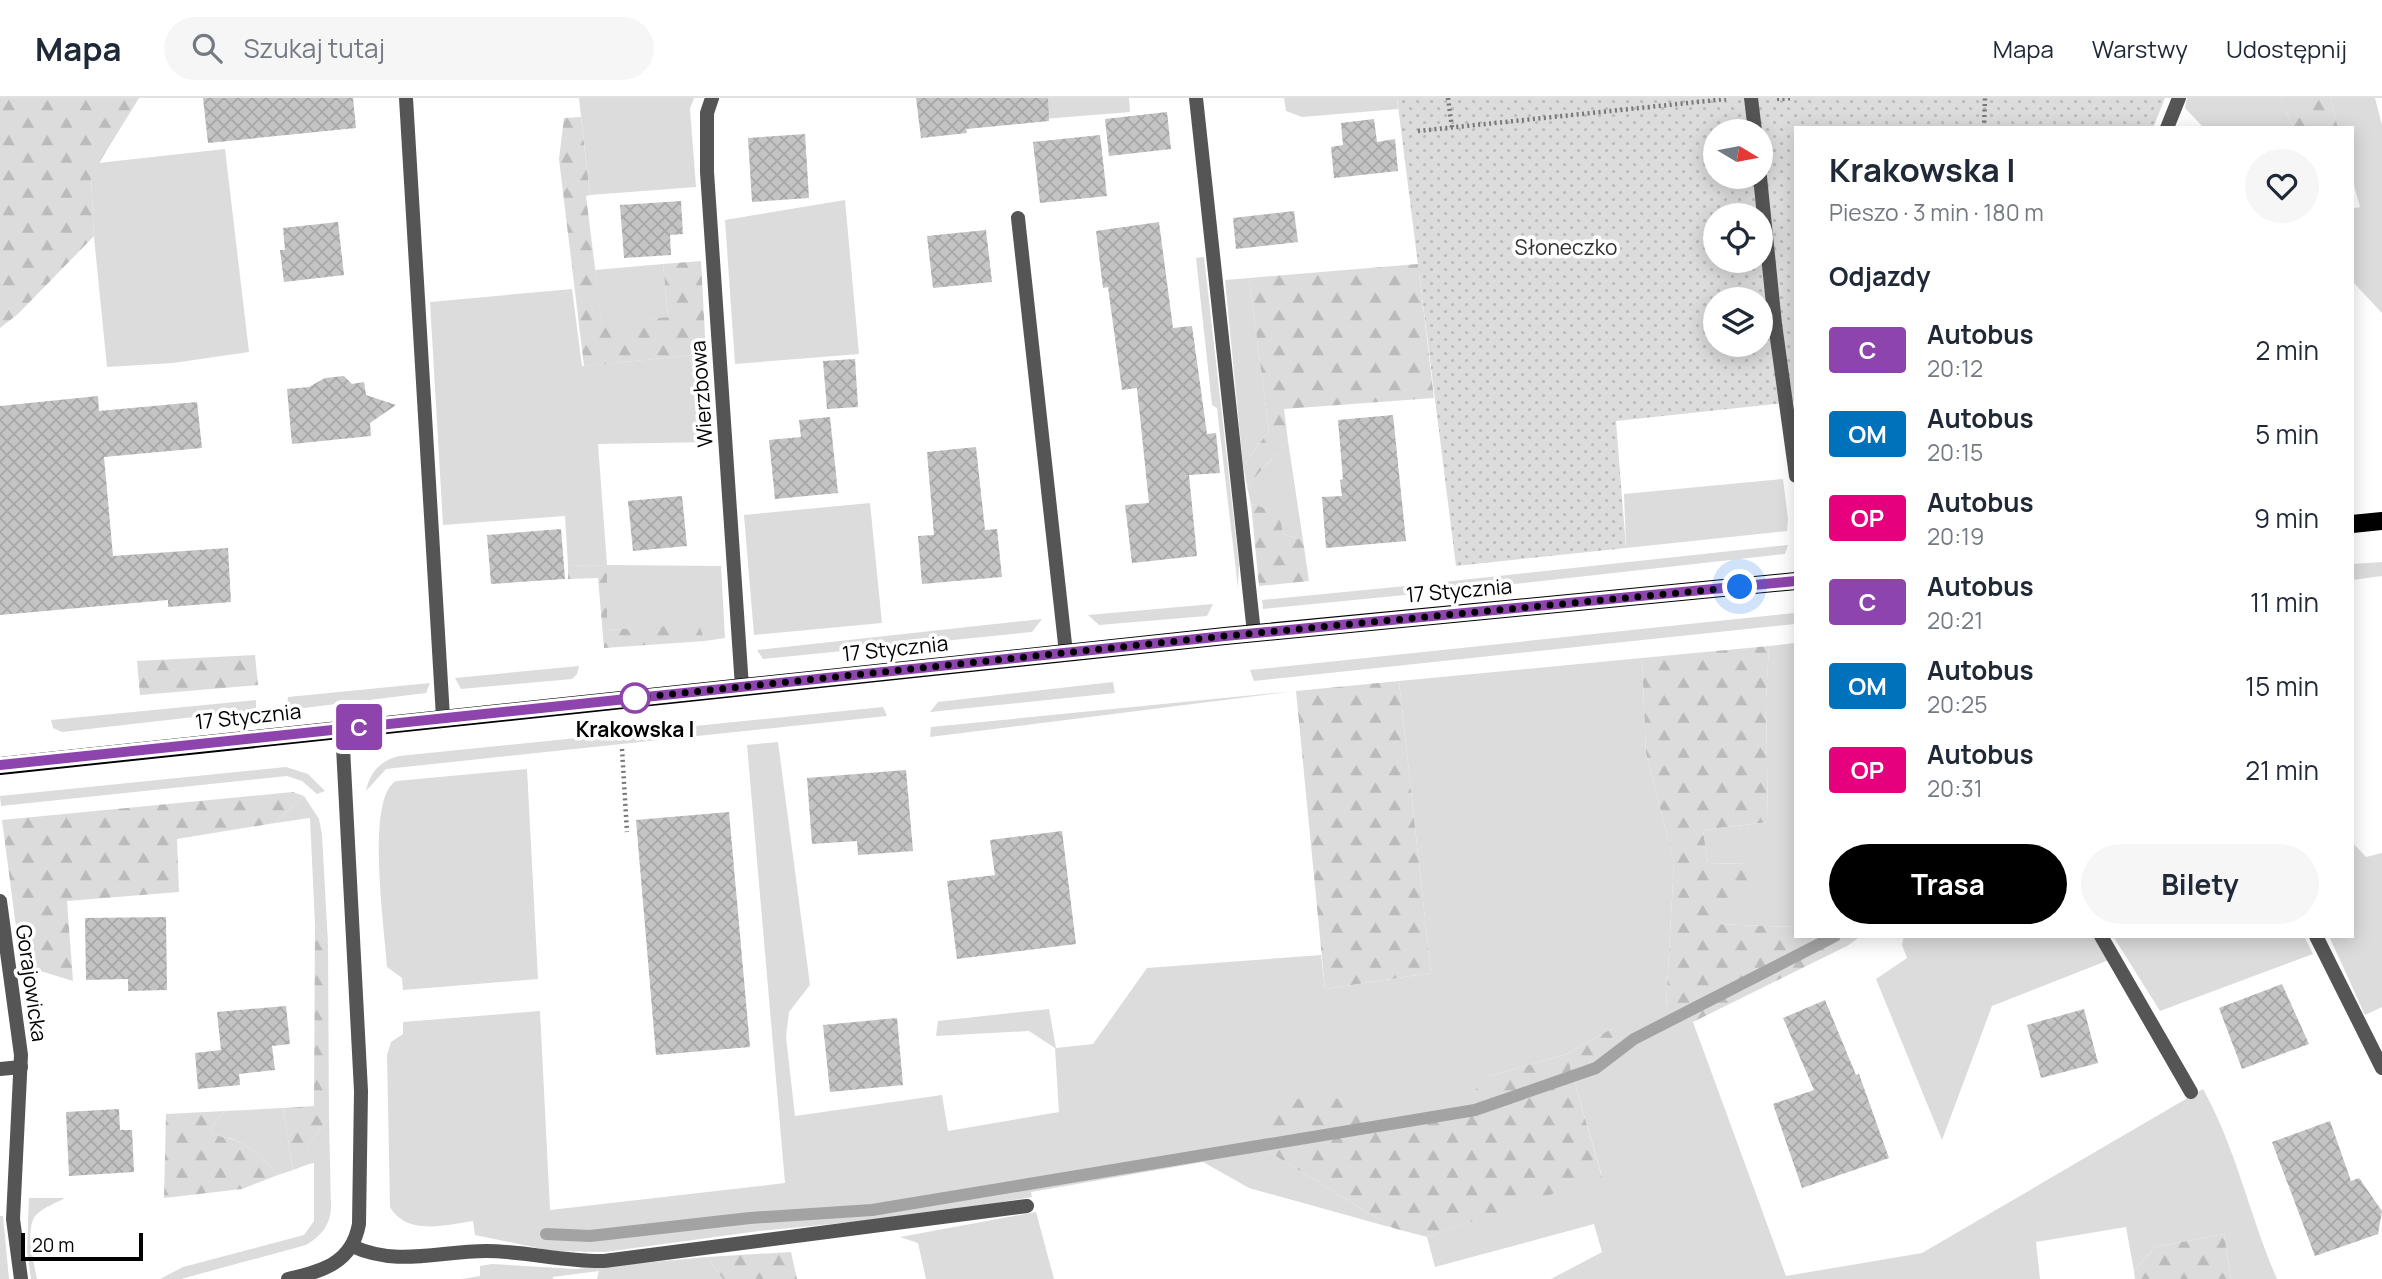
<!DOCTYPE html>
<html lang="pl">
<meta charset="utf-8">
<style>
:root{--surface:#fff;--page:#f6f6f7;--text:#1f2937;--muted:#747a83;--line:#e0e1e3;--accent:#000}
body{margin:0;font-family:Manrope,sans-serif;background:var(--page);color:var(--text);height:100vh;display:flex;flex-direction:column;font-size:26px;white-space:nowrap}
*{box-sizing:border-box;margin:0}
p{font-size:23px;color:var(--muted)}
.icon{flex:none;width:38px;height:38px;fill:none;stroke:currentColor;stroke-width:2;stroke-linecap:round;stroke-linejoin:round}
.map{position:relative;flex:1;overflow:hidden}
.sheet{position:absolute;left:1794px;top:28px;width:560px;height:812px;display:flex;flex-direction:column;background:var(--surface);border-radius:0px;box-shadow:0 4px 18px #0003}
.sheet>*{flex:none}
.badge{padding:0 14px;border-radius:5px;font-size:24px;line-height:46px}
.needle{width:46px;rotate:100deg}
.fabs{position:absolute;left:1703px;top:21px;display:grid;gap:14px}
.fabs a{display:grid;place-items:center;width:70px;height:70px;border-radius:50%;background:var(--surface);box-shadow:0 4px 18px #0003;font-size:35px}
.scale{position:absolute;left:21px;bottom:18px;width:122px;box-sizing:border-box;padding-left:7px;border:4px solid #000;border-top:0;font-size:19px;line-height:24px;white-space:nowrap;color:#000;-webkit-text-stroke:5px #fff;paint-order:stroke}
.you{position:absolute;width:35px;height:35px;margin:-18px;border:5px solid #fff;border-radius:50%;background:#1a73e8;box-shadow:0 0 0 10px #1a73e833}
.map>.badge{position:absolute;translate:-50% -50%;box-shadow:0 0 0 4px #fff}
h2{padding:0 35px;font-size:26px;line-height:63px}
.round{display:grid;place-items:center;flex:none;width:74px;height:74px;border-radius:37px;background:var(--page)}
.summary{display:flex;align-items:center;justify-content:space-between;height:119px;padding:0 35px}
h1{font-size:33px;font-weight:700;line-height:52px}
.cta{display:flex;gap:14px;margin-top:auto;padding:14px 35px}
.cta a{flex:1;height:80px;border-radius:42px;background:var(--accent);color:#fff;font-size:28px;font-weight:700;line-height:80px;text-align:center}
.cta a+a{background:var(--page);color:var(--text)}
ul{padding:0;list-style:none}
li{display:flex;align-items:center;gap:21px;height:84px;padding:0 35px}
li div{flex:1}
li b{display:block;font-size:26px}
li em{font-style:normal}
li .badge{min-width:77px;font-weight:700;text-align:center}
header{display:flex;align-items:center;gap:42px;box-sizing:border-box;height:98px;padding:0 35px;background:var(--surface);border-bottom:2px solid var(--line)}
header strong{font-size:33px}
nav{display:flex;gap:38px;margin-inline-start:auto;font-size:24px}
.search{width:490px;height:63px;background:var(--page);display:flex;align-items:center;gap:18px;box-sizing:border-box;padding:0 24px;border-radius:38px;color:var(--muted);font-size:26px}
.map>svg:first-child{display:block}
.grass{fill:#dcdcdc}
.forest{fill:url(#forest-firs)}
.garden{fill:url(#garden-dots);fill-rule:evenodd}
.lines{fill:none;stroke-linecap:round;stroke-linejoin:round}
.stream{stroke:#a3a3a3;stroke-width:12}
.building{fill:url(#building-cross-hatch)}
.path{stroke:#777;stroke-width:4.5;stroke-dasharray:2 3.5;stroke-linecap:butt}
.service{stroke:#555;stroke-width:14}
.minor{stroke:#555;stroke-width:14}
.primary{stroke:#000;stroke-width:18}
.line-casing{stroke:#fff;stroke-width:16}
.line{stroke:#8e44ad;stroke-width:10}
.walk{stroke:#000;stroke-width:7;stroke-dasharray:0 12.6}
.stop-dot{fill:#fff;stroke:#8e44ad;stroke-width:3.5}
.labels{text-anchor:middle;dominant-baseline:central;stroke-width:7;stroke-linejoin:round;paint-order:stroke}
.park-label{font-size:21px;fill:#333;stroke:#fff}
.street-label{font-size:21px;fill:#000;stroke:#fff}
.stop-label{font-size:21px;font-weight:bold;fill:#000;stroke:#fff}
</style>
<header>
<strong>Mapa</strong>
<div class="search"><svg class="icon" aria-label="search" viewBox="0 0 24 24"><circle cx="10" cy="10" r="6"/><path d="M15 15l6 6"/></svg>Szukaj tutaj</div>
<nav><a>Mapa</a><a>Warstwy</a><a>Udostępnij</a></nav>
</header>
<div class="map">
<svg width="2382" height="1181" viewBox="0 0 2382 1181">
<defs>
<pattern id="forest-firs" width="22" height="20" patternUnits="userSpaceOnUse" patternTransform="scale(1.75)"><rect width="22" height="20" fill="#dcdcdc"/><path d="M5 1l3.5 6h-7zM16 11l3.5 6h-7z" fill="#bbb"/></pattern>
<pattern id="garden-dots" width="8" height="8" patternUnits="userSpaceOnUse" patternTransform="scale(1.75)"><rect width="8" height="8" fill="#dcdcdc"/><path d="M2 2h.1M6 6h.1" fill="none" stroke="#bbb" stroke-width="1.8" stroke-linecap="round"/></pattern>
<pattern id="building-cross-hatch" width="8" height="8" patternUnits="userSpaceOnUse" patternTransform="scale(1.75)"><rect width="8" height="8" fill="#c4c4c4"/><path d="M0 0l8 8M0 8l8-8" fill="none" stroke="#a7a7a7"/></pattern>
</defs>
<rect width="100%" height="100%" fill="#fff"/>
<g class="grass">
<polygon points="579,0 694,0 690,11 696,89 590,97"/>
<polygon points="1017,0 1129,0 1130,14 1019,23"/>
<polygon points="1284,0 1397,0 1398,11 1302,19 1286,13"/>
<polygon points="2187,0 2281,0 2293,30 2204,30 2185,10"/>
<polygon points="2330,0 2375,0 2382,27 2382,215 2352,183 2352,111 2360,109 2352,80 2352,30 2338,30"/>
<polygon points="225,51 249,254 173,265 107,269 94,139 91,78 98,65"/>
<polygon points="845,102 859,256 735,266 725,122"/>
<polygon points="1204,159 1239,466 1238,490 1217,310 1212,307 1196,160"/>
<polygon points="663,166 668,219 602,227 595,172"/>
<polygon points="1249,180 1269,333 1243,367 1225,182"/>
<polygon points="572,191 582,268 706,256 712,344 598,346 607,467 721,468 725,540 705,543 699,527 607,532 607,467 568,468 565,418 443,427 430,204"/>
<polygon points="1288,343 1303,442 1283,436 1278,414 1251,406 1247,388"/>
<polygon points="1783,381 1788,421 1787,433 1626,450 1624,396"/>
<polygon points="870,405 882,525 754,537 744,417"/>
<polygon points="1788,447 1785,456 1443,494 1443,484"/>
<polygon points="2382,464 2382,478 2352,482 2352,466"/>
<polygon points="1416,487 1415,496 1263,511 1262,502"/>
<polygon points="1213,506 1207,518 1099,527 1088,517"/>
<polygon points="1795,515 1795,526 1254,583 1250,572"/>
<polygon points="1042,521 1032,534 763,561 757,552"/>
<polygon points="1795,545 1795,829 1718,826 1717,803 1745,765 1708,766 1703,732 1768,724 1766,602 1769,548"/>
<path d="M1642 560 1646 655 1674 764 1666 908 1693 924 1786 1178 1922 1155 2203 991C2236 1050 2250 1119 2277 1181H2231L2224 1136 2155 1149 2134 1173 2126 1129 2036 1144 2040 1181H1551L1602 1154 1594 1126 1435 1169 1427 1139 1602 1078 1570 969 1586 963 1621 938 1613 930 1567 956 1490 978 1478 1015 1390 1030 1363 1004 1269 1054 1393 1130 1249 1090 1203 1064 1031 1094 1032 1099 925 1117 759 1133 605 1154 552 1153 475 1137 473 1123C445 1127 407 1138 390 1109L387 957 391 944 403 936V924L540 913 550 1112 785 1085 747 647 778 644 810 887 789 914 786 939 795 1018 942 997 948 1033 1059 1014 1055 950 1029 933 936 938 938 923 1049 911 1056 950 1093 946 1147 870 1321 857 1325 891 1431 875 1399 583Z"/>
<polygon points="579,568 577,576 572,581 461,591 455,580"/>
<polygon points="1113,584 1115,595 930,614 938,604"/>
<polygon points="430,585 426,595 296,611 287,608 288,599"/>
<polygon points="1296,593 930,639 931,629"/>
<polygon points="256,602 256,612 62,634 53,630 51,622"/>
<path d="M883 609 887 618 395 670 386 671 366 693C370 674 380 663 399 658Z"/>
<polygon points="286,669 308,676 325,693 317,696 302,683 287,678 1,708 0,698"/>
<path d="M527 671 538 881 403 892 402 880 387 869C385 833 365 700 396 683Z"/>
<polygon points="304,698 319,721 322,737 328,846 315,826 310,720 275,725"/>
<polygon points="2352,744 2366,759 2382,755 2382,909 2365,917 2329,838 2352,838"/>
<polygon points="1904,838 2094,838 2109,862 1992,908 1942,1042 1876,881 1907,860 1902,847"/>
<polygon points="2113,838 2304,838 2313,856 2160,913"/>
<path d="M283 1010 293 1072 278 1077C266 1064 255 1053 240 1044 229 1038 217 1041 210 1031L225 1013Z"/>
<path d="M329 1021 331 1110C330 1128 321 1138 306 1147L181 1181H160L183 1169 304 1137 314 1123V1065L306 1067V1049Z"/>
<path d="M29 1100H65C56 1105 42 1110 35 1118 25 1133 34 1165 37 1181H31L27 1153Z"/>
<polygon points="1036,1114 1054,1181 926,1181 918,1145 900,1139"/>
<polygon points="0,1118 3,1118 9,1181 0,1181"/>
<polygon points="707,1159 723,1181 597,1181 599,1173 552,1179 554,1181 462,1181 480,1178 480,1168 492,1166 576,1171"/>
</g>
<g class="forest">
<polygon points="0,0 139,0 91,78 94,138 18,216 0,230"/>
<polygon points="2281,0 2330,0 2338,30 2293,30"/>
<polygon points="581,19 590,97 586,98 602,226 668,219 663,166 701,163 706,256 584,268 559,61 564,20"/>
<polygon points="1418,166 1434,300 1284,311 1288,343 1247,388 1243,367 1269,333 1249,180"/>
<polygon points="1251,406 1279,414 1283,436 1303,442 1309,483 1259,488"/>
<polygon points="607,467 607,532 699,526 705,543 604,550 598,480 568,481 568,468"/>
<polygon points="1769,548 1766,602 1768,724 1703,732 1708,766 1746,765 1748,798 1718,803 1718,826 1795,829 1796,838 1861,838 1847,848 1693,924 1666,909 1674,764 1646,655 1642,560"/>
<polygon points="255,557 258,587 140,597 137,563"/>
<polygon points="1399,583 1431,875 1325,891 1296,593"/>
<polygon points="293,694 304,698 275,725 177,741 179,794 67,803 73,883 21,867 2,722"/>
<polygon points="315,826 328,846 329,1021 306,1049 306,1067 293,1072 283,1010 314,1008"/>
<polygon points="1613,930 1622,938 1586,964 1570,969 1602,1079 1427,1139 1393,1130 1269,1054 1260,1031 1277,1008 1296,1001 1326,999 1364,1004 1390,1030 1477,1015 1476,991 1490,978 1567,956"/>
<path d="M225 1013 210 1031C217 1041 230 1039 240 1044 255 1053 266 1064 278 1077L242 1091 164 1100 166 1016Z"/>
<polygon points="2224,1136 2231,1181 2135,1181 2134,1173 2155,1149"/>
<polygon points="791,1154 797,1181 723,1181 707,1159"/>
</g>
<path class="garden" d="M1397 0H2165L2153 30H1796L1795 304 1616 323 1626 450 1456 468ZM1715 33H1760V79H1715ZM1715 117H1760V163H1715ZM1715 201H1760V247H1715Z"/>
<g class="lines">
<polyline class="stream" points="546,1136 590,1138 750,1120 872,1112 1475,1012 1596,970 1634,941 1835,838"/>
</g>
<g class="building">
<polygon points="203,0 353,0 356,30 208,45"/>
<polygon points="916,0 1048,0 1049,23 966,31 967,35 921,40"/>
<polygon points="1167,14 1171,51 1109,58 1105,21"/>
<polygon points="1374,21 1377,44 1395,41 1398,73 1334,80 1331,49 1343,47 1341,25"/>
<polygon points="805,36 809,100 752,104 748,40"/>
<polygon points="1100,37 1107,98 1040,105 1033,44"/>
<polygon points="681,103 683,136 670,137 671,157 624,160 620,107"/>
<polygon points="1294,113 1298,144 1236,151 1233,120"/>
<polygon points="338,124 344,177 284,184 280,152 285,152 283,130"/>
<polygon points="1159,124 1173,230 1192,228 1207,336 1216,335 1220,375 1189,377 1197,458 1132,465 1125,407 1149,405 1137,290 1122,292 1108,189 1103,190 1096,133"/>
<polygon points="986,132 992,184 933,190 927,138"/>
<polygon points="855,261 858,309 827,311 823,263"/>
<polygon points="344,278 352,286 364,284 366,297 396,307 370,325 371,338 292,346 287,291 309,289 325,280"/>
<polygon points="98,298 99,313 197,304 202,350 104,359 113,458 228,450 231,504 168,509 168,502 0,517 0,308"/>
<polygon points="1393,317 1406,443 1326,450 1322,399 1342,398 1340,382 1343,381 1338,322"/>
<polygon points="830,319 838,395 775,401 769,342 801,339 799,322"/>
<polygon points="976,349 985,432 997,431 1002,479 922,486 918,438 934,437 927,354"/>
<polygon points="682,398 687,448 633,453 628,403"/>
<polygon points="561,431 565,481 491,486 487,437"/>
<polygon points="906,672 913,753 858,757 857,743 812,746 807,680"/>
<polygon points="729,714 750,949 656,957 636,722"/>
<polygon points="1062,733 1076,846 957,861 947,783 995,777 990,742"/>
<polygon points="166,819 167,892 128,893 128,881 86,882 85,820"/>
<polygon points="2282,886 2309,946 2242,971 2219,910"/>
<polygon points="1825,902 1856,977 1859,976 1889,1060 1802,1090 1773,1006 1814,992 1783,920"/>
<polygon points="286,908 290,946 272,948 275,972 239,976 240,987 198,991 195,955 221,952 217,914"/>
<polygon points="2084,911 2098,965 2041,980 2027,927"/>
<polygon points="897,920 903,987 830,994 823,927"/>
<polygon points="119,1011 120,1032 132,1032 134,1074 69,1078 66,1014"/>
<polygon points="2330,1023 2351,1083 2359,1080 2382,1113 2378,1136 2315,1158 2272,1044"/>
</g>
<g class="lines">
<g class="path">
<polyline points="1448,0 1452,30"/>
<polyline points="1777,1 1792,0"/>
<polyline points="1984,30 1985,0"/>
<polyline points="1418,33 1726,1"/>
<polyline points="622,651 627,734"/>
</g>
<g class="service">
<polyline points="406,0 443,619"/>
<polyline points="712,0 707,15 707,74 742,589"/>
<polyline points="1196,0 1254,535"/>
<polyline points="1751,0 1755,33"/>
<polyline points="2167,30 2179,0"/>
<polyline points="1760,79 1775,226 1796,378"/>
<polyline points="1018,120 1066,555"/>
<polyline points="0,803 21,957 13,1121 21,1181"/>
<polyline points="2101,838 2191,994"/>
<polyline points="2316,838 2382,970"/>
<polyline points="0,971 21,969"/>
<path d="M352 1148C397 1169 439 1153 486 1153 525 1153 564 1164 604 1163L1027 1108"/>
</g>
<path class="minor" d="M288 1181C323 1173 352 1165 359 1126L361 993 342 630"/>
<g class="primary">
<polyline points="2352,426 2382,423"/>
<polyline points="0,668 1225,538 1796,483"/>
</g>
</g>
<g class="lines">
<g class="line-casing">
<polyline id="line" points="0,667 1225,538 1796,483"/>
</g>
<use href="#line" class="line"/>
<polyline class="walk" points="635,600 1225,538 1740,489"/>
</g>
<circle class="stop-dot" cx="635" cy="600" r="14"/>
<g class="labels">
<g class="park-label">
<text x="1566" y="149">Słoneczko</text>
</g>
<g class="street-label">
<text transform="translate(701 296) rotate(-94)">Wierzbowa</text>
<text transform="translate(1459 492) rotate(-5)">17 Stycznia</text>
<text transform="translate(895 550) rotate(-6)">17 Stycznia</text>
<text transform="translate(248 618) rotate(-6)">17 Stycznia</text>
<text transform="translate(32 885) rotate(82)">Gorajowicka</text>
</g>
<g class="stop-label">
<text x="635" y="631">Krakowska I</text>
</g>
</g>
</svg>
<div class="fabs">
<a><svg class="needle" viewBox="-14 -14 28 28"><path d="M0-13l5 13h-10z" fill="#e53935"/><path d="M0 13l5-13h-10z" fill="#747a83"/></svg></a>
<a><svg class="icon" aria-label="locate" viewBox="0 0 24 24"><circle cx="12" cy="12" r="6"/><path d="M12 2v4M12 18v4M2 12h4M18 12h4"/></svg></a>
<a><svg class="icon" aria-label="layers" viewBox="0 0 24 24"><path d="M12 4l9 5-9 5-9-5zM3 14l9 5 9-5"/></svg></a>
</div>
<div class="scale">20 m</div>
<div class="you" style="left:1740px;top:489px"></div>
<b class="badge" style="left:359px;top:629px;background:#8e44ad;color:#fff">C</b>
<section class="sheet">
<div class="summary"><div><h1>Krakowska I</h1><p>Pieszo · 3 min · 180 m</p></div><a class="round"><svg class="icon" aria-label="heart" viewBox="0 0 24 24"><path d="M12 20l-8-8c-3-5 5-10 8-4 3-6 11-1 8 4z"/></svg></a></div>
<h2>Odjazdy</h2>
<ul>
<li><span class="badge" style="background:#8e44ad;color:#fff">C</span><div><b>Autobus</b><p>20:12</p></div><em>2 min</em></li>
<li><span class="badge" style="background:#0072bc;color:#fff">OM</span><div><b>Autobus</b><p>20:15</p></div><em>5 min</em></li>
<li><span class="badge" style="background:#e6007e;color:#fff">OP</span><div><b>Autobus</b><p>20:19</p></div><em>9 min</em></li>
<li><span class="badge" style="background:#8e44ad;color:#fff">C</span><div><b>Autobus</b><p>20:21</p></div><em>11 min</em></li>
<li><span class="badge" style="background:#0072bc;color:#fff">OM</span><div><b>Autobus</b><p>20:25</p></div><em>15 min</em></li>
<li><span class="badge" style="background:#e6007e;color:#fff">OP</span><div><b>Autobus</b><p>20:31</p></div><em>21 min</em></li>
</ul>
<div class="cta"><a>Trasa</a><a>Bilety</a></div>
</section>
</div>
